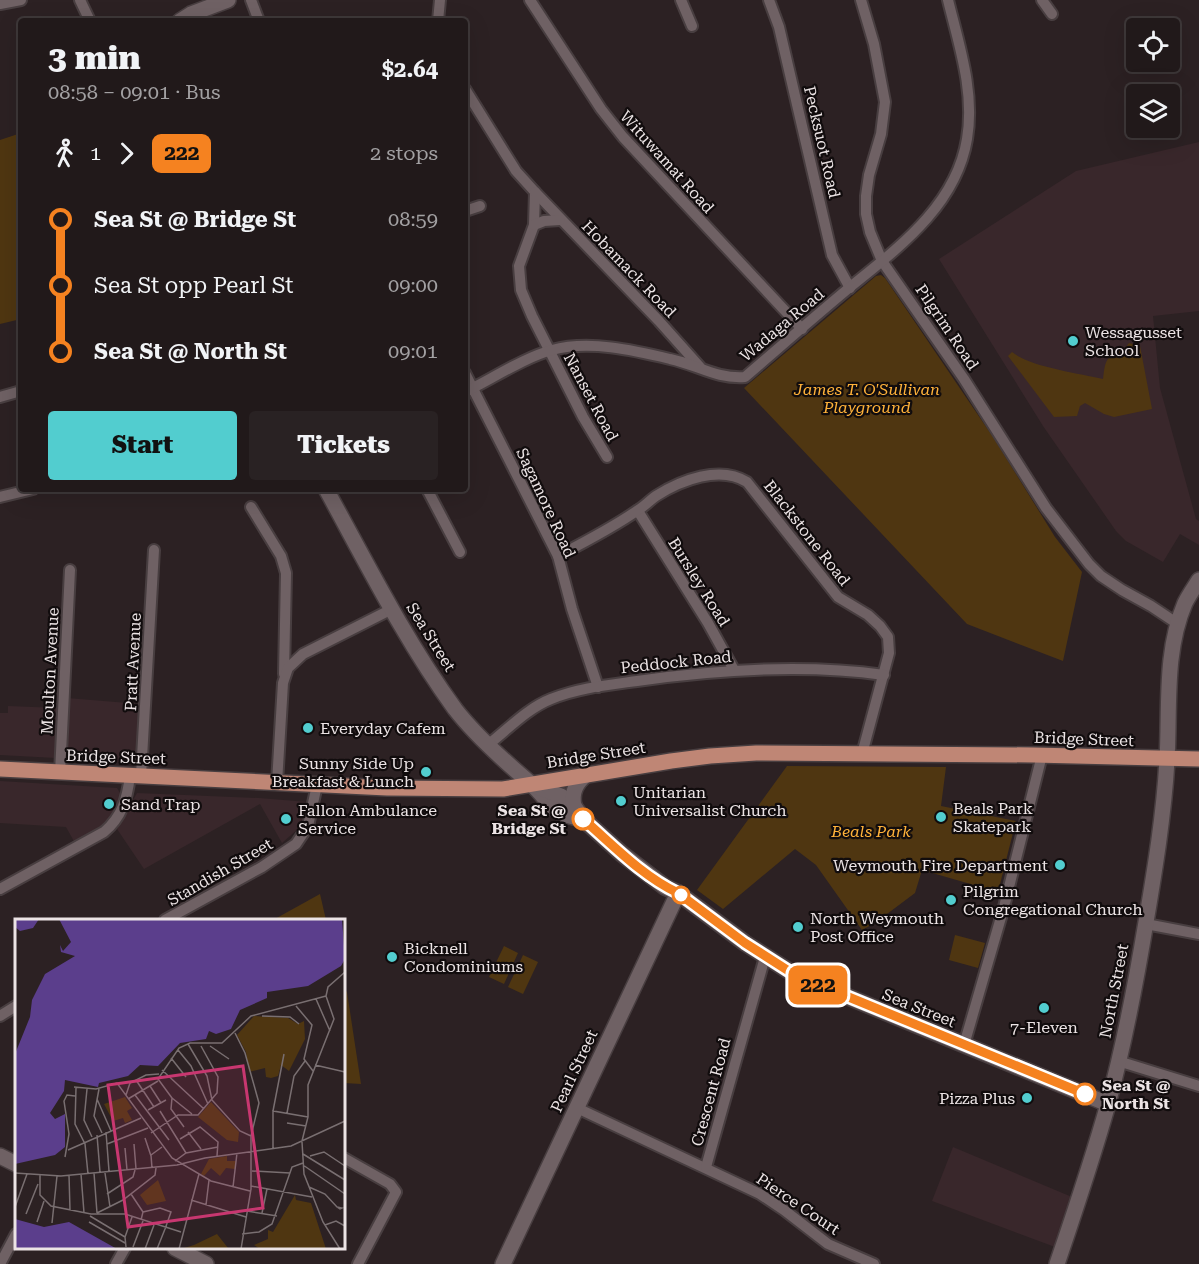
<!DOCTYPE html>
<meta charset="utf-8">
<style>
:root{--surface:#21191a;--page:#292223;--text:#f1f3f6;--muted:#a2a0a2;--line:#3e3839;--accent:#52cdcf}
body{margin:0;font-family:"Roboto Serif",serif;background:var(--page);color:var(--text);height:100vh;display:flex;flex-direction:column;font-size:22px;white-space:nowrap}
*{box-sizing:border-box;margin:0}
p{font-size:20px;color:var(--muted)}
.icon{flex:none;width:33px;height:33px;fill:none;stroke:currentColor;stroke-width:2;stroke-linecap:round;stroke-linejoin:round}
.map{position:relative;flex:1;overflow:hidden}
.panel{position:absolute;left:18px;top:18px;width:450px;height:474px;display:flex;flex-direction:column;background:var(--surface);border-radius:6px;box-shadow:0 6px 24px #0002,0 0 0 2px var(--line)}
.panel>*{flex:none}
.badge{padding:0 12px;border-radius:9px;font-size:21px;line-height:39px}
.fabs{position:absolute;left:1126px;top:18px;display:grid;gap:12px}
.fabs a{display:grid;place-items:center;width:54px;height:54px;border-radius:6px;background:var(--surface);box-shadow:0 6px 24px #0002,0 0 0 2px var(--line);font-size:30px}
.map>.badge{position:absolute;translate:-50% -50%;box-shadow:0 0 0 3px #fff}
.legs{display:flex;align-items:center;gap:9px;height:66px;padding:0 30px;font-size:20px}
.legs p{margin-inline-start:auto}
.overview{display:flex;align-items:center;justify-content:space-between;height:102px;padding:0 30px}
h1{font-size:33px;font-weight:800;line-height:45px}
.button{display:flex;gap:12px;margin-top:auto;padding:12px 30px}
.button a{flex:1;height:69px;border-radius:6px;background:var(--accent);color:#111;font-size:24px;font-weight:800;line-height:69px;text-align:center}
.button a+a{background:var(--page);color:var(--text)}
ul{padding:0 30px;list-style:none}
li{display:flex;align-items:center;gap:21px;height:66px;font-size:22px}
li i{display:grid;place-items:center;width:9px;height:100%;margin:0 8px;background:currentColor}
li i::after{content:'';width:15px;height:15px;margin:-8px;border:4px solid;border-radius:50%;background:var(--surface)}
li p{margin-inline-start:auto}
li:first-child i{background:linear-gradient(#0000 50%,currentColor 0)}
li:last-child i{background:linear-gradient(currentColor 50%,#0000 0)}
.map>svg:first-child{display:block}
.built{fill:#39272b}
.green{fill:#4f3611}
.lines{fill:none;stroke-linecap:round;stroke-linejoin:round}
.street-casing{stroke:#483e40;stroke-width:14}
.secondary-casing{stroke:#483e40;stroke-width:18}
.primary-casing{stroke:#483e40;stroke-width:18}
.street{stroke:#6f6164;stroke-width:10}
.secondary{stroke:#6f6164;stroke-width:15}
.primary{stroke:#bf8675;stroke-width:15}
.line-1-casing{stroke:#fff;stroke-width:14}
.line-1{stroke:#f58220;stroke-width:9}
.poi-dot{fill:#52cdcf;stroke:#110c0d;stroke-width:2}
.stop-1-dot{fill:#fff;stroke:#f58220;stroke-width:3}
.labels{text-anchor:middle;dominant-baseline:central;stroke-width:4.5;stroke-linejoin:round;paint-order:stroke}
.street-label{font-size:16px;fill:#ece4e5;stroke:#110c0d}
.poi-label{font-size:16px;fill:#ece4e5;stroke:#110c0d;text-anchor:start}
.park-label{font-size:16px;font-style:italic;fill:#ffb23a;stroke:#110c0d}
.stop-label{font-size:16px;font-weight:bold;fill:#ece4e5;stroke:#110c0d;text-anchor:end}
.inset-road{fill:none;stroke:#796f71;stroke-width:1.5}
.view{fill:#c83770;fill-opacity:0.15;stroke:#c83770;stroke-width:3}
.inset-edge{fill:none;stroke:#ece4e5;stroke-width:3}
</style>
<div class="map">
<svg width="1199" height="1264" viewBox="0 0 1199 1264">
<rect width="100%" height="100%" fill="#2c2123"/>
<g class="built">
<polygon points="1199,142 1199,311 1153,316 1160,388 1196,519 1199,521 1199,545 1180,534 1163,562 1126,541 1116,531 1043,426 939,259 1076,171"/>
<polygon points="67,698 140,704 136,760 134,763 66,759 64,755"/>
<polygon points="8,706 58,708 56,758 0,755 0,713 8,713"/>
<polygon points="0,781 117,788 120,793 120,801 108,824 75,843 66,827 0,823"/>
<polygon points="137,793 259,798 308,802 299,828 282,843 260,804 144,869 117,829"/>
<polygon points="953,1147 1072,1197 1055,1247 932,1201"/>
</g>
<g class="green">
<polygon points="21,133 21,319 0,324 0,140"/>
<polygon points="881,275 885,278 993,437 1055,537 1082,572 1063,661 967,624 744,388 876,276"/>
<path d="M1129 343 1140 346 1152 409 1114 417 1104 414 1085 403 1080 406 1077 416 1054 417 1008 356 1012 352C1030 367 1079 373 1103 379 1104 373 1104 364 1108 359 1114 351 1124 352 1129 343Z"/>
<polygon points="787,766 946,767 941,806 1016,821 998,892 922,870 915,893 875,923 862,930 816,865 795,849 723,909 697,890"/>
<polygon points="320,894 326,920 273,920"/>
<polygon points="955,935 985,943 978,968 949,960"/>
<polygon points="504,946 518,953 504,984 489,977"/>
<polygon points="523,955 538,962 523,994 508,987"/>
<polygon points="344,989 347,992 361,1084 344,1083"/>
</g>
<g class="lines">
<g class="street-casing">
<g id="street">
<polyline points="80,0 90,21"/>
<polyline points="251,0 259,21"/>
<polyline points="530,0 601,109 623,137 802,329"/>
<polyline points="681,0 692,26"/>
<polyline points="769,0 779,27 832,255 850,288"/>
<polyline points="861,0 874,44 885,102 881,134 869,175 866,196 866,214 870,232 882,261 964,379 1046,508 1089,564 1101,576 1122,590 1151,606 1178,624"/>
<polyline points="1042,0 1052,14"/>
<polyline points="0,4 21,0"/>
<polyline points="438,21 440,0"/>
<polyline points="465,89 516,171 535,192 534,225 519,266 521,290 532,316 583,417 607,457"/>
<polyline points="535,192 659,321 700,367"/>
<polyline points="465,211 480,206"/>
<polyline points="534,225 544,221 560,220"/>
<polyline points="465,373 558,556 572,609 598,687"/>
<path d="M465 392C492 379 523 358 552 350 589 340 633 350 670 359 698 365 716 379 745 377 780 347 814 317 849 288 898 248 956 206 967 139 975 92 959 45 948 0"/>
<polyline points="0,397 21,391"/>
<polyline points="427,489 460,552"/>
<polyline points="0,497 33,489"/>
<polyline points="251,507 281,556 286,573 284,674"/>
<polyline points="638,511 708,623 734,670"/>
<path d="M558 556C583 543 614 527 638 510 645 506 650 500 656 496 681 480 720 465 747 482L838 597 868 615 880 626 888 637 889 653 862 754"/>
<path d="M489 744C508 729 528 708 551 699 578 688 608 685 637 681 715 670 805 664 884 675"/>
<polyline points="60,773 70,570"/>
<polyline points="141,775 154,550"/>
<polyline points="277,783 283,683 288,668 303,654 392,609"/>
<path d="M0 889 104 832C122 817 127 799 130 776"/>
<polyline points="165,920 262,867 296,844 308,826 317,785"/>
<polyline points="1146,924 1199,934"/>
<polyline points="0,1016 16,1006"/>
<polyline points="964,1045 1004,907 1042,755"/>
<polyline points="1118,1061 1199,1086"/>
<polyline points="577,1108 760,1194 784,1210 828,1244 874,1264"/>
<polyline points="344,1158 390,1184 396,1192 358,1264"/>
<polyline points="706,1167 765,957"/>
<polyline points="0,1264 16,1234"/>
<polyline points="116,1264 125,1248"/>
</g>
</g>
<g class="secondary-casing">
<g id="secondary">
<polyline points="180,21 191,14 228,0"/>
<path d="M326 489C366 562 406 642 455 709 476 736 503 760 529 782 553 803 547 813 583 819"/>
<polyline points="532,785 561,796 574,806 583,819 622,854 665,887 678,893 745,943 795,975 1108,1104"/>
<path d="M574 806C571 792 576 783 587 774"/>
<polyline points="0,1156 16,1164"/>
<polyline points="175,1248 206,1264"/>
<polyline points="503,1264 678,893"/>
<path d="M1057 1264C1075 1211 1093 1158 1108 1104 1124 1045 1136 982 1146 922 1155 869 1164 814 1167 760 1170 708 1164 652 1185 603 1189 595 1194 588 1199 580"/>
</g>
</g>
<g class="primary-casing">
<polyline id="primary" points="0,769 387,788 503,789 671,761 710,756 756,753 1034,755 1199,759"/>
</g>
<use href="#street" class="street"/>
<use href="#secondary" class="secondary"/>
<use href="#primary" class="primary"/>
</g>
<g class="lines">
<g class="line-1-casing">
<path id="line-1" d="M583 819C613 845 642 876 678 893L745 943 795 975 1085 1094"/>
</g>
<use href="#line-1" class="line-1"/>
</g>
<g class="poi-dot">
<circle cx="1073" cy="341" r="6"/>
<circle cx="308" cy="728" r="6"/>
<circle cx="426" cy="772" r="6"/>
<circle cx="621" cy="801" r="6"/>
<circle cx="109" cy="804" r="6"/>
<circle cx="941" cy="817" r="6"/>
<circle cx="286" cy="819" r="6"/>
<circle cx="1060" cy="865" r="6"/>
<circle cx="951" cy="900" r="6"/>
<circle cx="798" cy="927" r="6"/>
<circle cx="392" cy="957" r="6"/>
<circle cx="1044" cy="1008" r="6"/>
<circle cx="1027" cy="1098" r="6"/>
</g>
<g class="stop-1-dot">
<circle cx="583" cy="819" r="10"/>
<circle cx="681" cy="895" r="8"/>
<circle cx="1085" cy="1094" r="10"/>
</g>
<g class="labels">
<g class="street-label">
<text transform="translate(822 142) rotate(77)">Pecksuot Road</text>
<text transform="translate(667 162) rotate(48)">Wituwamat Road</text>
<text transform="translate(629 269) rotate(46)">Hobamack Road</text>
<text transform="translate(782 325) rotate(-40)">Wadaga Road</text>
<text transform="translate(947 327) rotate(56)">Pilgrim Road</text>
<text transform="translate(591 397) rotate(62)">Nanset Road</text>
<text transform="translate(546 503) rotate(65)">Sagamore Road</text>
<text transform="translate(807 533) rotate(52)">Blackstone Road</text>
<text transform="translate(699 582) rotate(58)">Bursley Road</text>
<text transform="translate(431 637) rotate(58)">Sea Street</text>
<text transform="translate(133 662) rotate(-87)">Pratt Avenue</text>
<text transform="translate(676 662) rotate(-6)">Peddock Road</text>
<text transform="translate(50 671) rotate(-87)">Moulton Avenue</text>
<text transform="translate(1084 739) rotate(2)">Bridge Street</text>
<text transform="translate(596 755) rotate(-9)">Bridge Street</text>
<text transform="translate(116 757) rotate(2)">Bridge Street</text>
<text transform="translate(220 872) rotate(-30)">Standish Street</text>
<text transform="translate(1114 991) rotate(-79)">North Street</text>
<text transform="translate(919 1008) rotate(22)">Sea Street</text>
<text transform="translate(574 1071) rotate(-65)">Pearl Street</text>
<text transform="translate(711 1092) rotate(-75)">Crescent Road</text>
<text transform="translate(798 1204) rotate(34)">Pierce Court</text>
</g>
<g class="poi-label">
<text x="1085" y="332">Wessagusset<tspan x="1085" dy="18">School</tspan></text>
<text x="320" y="728">Everyday Cafem</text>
<text x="414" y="763" text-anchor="end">Sunny Side Up<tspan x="414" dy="18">Breakfast &amp; Lunch</tspan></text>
<text x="633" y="792">Unitarian<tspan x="633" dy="18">Universalist Church</tspan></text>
<text x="121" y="804">Sand Trap</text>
<text x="953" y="808">Beals Park<tspan x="953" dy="18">Skatepark</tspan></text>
<text x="298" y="810">Fallon Ambulance<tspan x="298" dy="18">Service</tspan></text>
<text x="1048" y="865" text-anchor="end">Weymouth Fire Department</text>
<text x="963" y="891">Pilgrim<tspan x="963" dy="18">Congregational Church</tspan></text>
<text x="810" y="918">North Weymouth<tspan x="810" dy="18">Post Office</tspan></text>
<text x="404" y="948">Bicknell<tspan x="404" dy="18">Condominiums</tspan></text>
<text x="1044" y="1027" text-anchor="middle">7-Eleven</text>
<text x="1015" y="1098" text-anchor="end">Pizza Plus</text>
</g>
<g class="park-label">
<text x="867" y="389">James T. O'Sullivan<tspan x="867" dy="18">Playground</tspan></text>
<text x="871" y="831">Beals Park</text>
</g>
<g class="stop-label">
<text x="566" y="810">Sea St @<tspan x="566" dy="18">Bridge St</tspan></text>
<text x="1102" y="1085" text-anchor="start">Sea St @<tspan x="1102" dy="18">North St</tspan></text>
</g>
</g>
<g transform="translate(15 919)">
<rect width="330" height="330" fill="#2c2123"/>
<path d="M239 97 273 99 283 105 289 102 290 120 274 152 266 146 263 157 256 159 251 158 250 149 234 153 231 133 222 116ZM110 178 117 189 112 192 117 201 110 204 108 199 98 202 89 185ZM196 183 224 213 223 223 212 221 183 198ZM212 237V242H221L220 250 211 249 205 257 196 249 189 257 186 255 194 240ZM143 261 151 282 132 286 125 276ZM280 276 281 281 296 284 311 330H245L239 326 253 320V311L258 313ZM202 315 213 329 166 330 179 326Z" fill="#4f3611"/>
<path d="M0 0H24L18 9 5 12 0 8ZM44 0H327L330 40 326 47 293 67 252 73V79L225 91 216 110 201 115 194 112 191 120 165 124 143 147 125 146 113 157 84 164 83 168 50 161 49 172 35 194 40 200 50 195V228L40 236 0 245V135L15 98 17 81 30 55 60 37 46 33 45 26 48 32 56 23ZM0 300 29 308 54 303 102 330H0Z" fill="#5b3e8c"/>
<path class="inset-road" d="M311 77 313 68 330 53M301 80 315 112M281 87 297 106 289 140 298 152M247 97 275 98 284 105M220 114 230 134 244 184 236 217V270L226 330M173 125 192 157 197 181 225 212 236 217M195 127 214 140M163 131 176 147 193 185M156 139 171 158M300 146 330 153M147 151 189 190M121 161 139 188M135 167 146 184M59 168 81 170 102 164 157 239 196 262 235 272M61 169 60 205 70 225 73 255M72 170 69 201 77 218M84 170 79 197 87 214M111 176 115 164 131 156 144 155M120 176 154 221M157 179 177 195M82 180 96 212M113 180 143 162M133 191 151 181M145 192 171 234M258 192 269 135M272 194 279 157 290 142M272 204 291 207M169 208 156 190 157 179 143 160 164 129 175 124H207L236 97 311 77M91 213 94 252M173 213 186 230M136 214 163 196H183L202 174 203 158 186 127M82 216 85 253M130 219 136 237M165 220 185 208 203 223 202 237M287 222 293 198V166L319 100 311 77M287 223 289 255 308 303 325 330M92 225 133 209M119 225 121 250M110 229 112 251M258 229V192L293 198M53 231 126 199M288 235 330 261M295 237 309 233 330 247M50 238 54 215 49 182 52 176 60 177M160 242 171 234 203 228M288 246 330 275M137 249 136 236 147 228M237 252 275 254M0 254 46 257 162 246 190 239 276 227 330 202M79 254 82 294M90 254 95 288M66 255 69 294M25 256V276L36 287 76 295H110L166 313M54 256 55 291M236 267 297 278M218 268 222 234M294 268 310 275 322 288 325 290 327 289 322 288M92 275 118 258 120 251M116 275 128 293 126 301M176 281 231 298M191 286 194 261M0 288 12 255M232 292 262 297M128 293 145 289 156 293 150 310M82 294 108 281 140 256 141 249M247 294 252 270M11 295 23 265M75 297 110 318M22 303 29 282M74 303 110 324M37 304 42 257M310 306 321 302 330 307M227 315 244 313 257 305 277 248 288 244M111 328 110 318 117 298M118 328 128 302M130 330 139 306M142 330 150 310M164 330 184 255"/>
<path class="view" d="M228 147 248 289 113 308 93 166Z"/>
<rect width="330" height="330" class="inset-edge"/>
</g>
</svg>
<div class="fabs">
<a><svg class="icon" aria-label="locate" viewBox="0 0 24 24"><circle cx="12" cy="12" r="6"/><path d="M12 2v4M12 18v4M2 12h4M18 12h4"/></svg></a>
<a><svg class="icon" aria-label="layers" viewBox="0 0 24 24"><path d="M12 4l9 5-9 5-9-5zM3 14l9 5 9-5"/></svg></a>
</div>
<b class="badge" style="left:818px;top:985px;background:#f58220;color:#111">222</b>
<section class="panel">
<div class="overview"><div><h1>3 min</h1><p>08:58 – 09:01 · Bus</p></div><b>$2.64</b></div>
<div class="legs"><svg class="icon" aria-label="walk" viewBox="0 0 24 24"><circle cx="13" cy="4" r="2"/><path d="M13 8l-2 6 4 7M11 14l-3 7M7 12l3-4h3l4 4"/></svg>1<svg class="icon" aria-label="forward" viewBox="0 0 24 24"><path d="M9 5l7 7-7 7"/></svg><b class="badge" style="background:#f58220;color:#111">222</b><p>2 stops</p></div>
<ul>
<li><i style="color:#f58220"></i><b>Sea St @ Bridge St</b><p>08:59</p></li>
<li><i style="color:#f58220"></i><span>Sea St opp Pearl St</span><p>09:00</p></li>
<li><i style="color:#f58220"></i><b>Sea St @ North St</b><p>09:01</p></li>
</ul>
<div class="button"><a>Start</a><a>Tickets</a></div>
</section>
</div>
